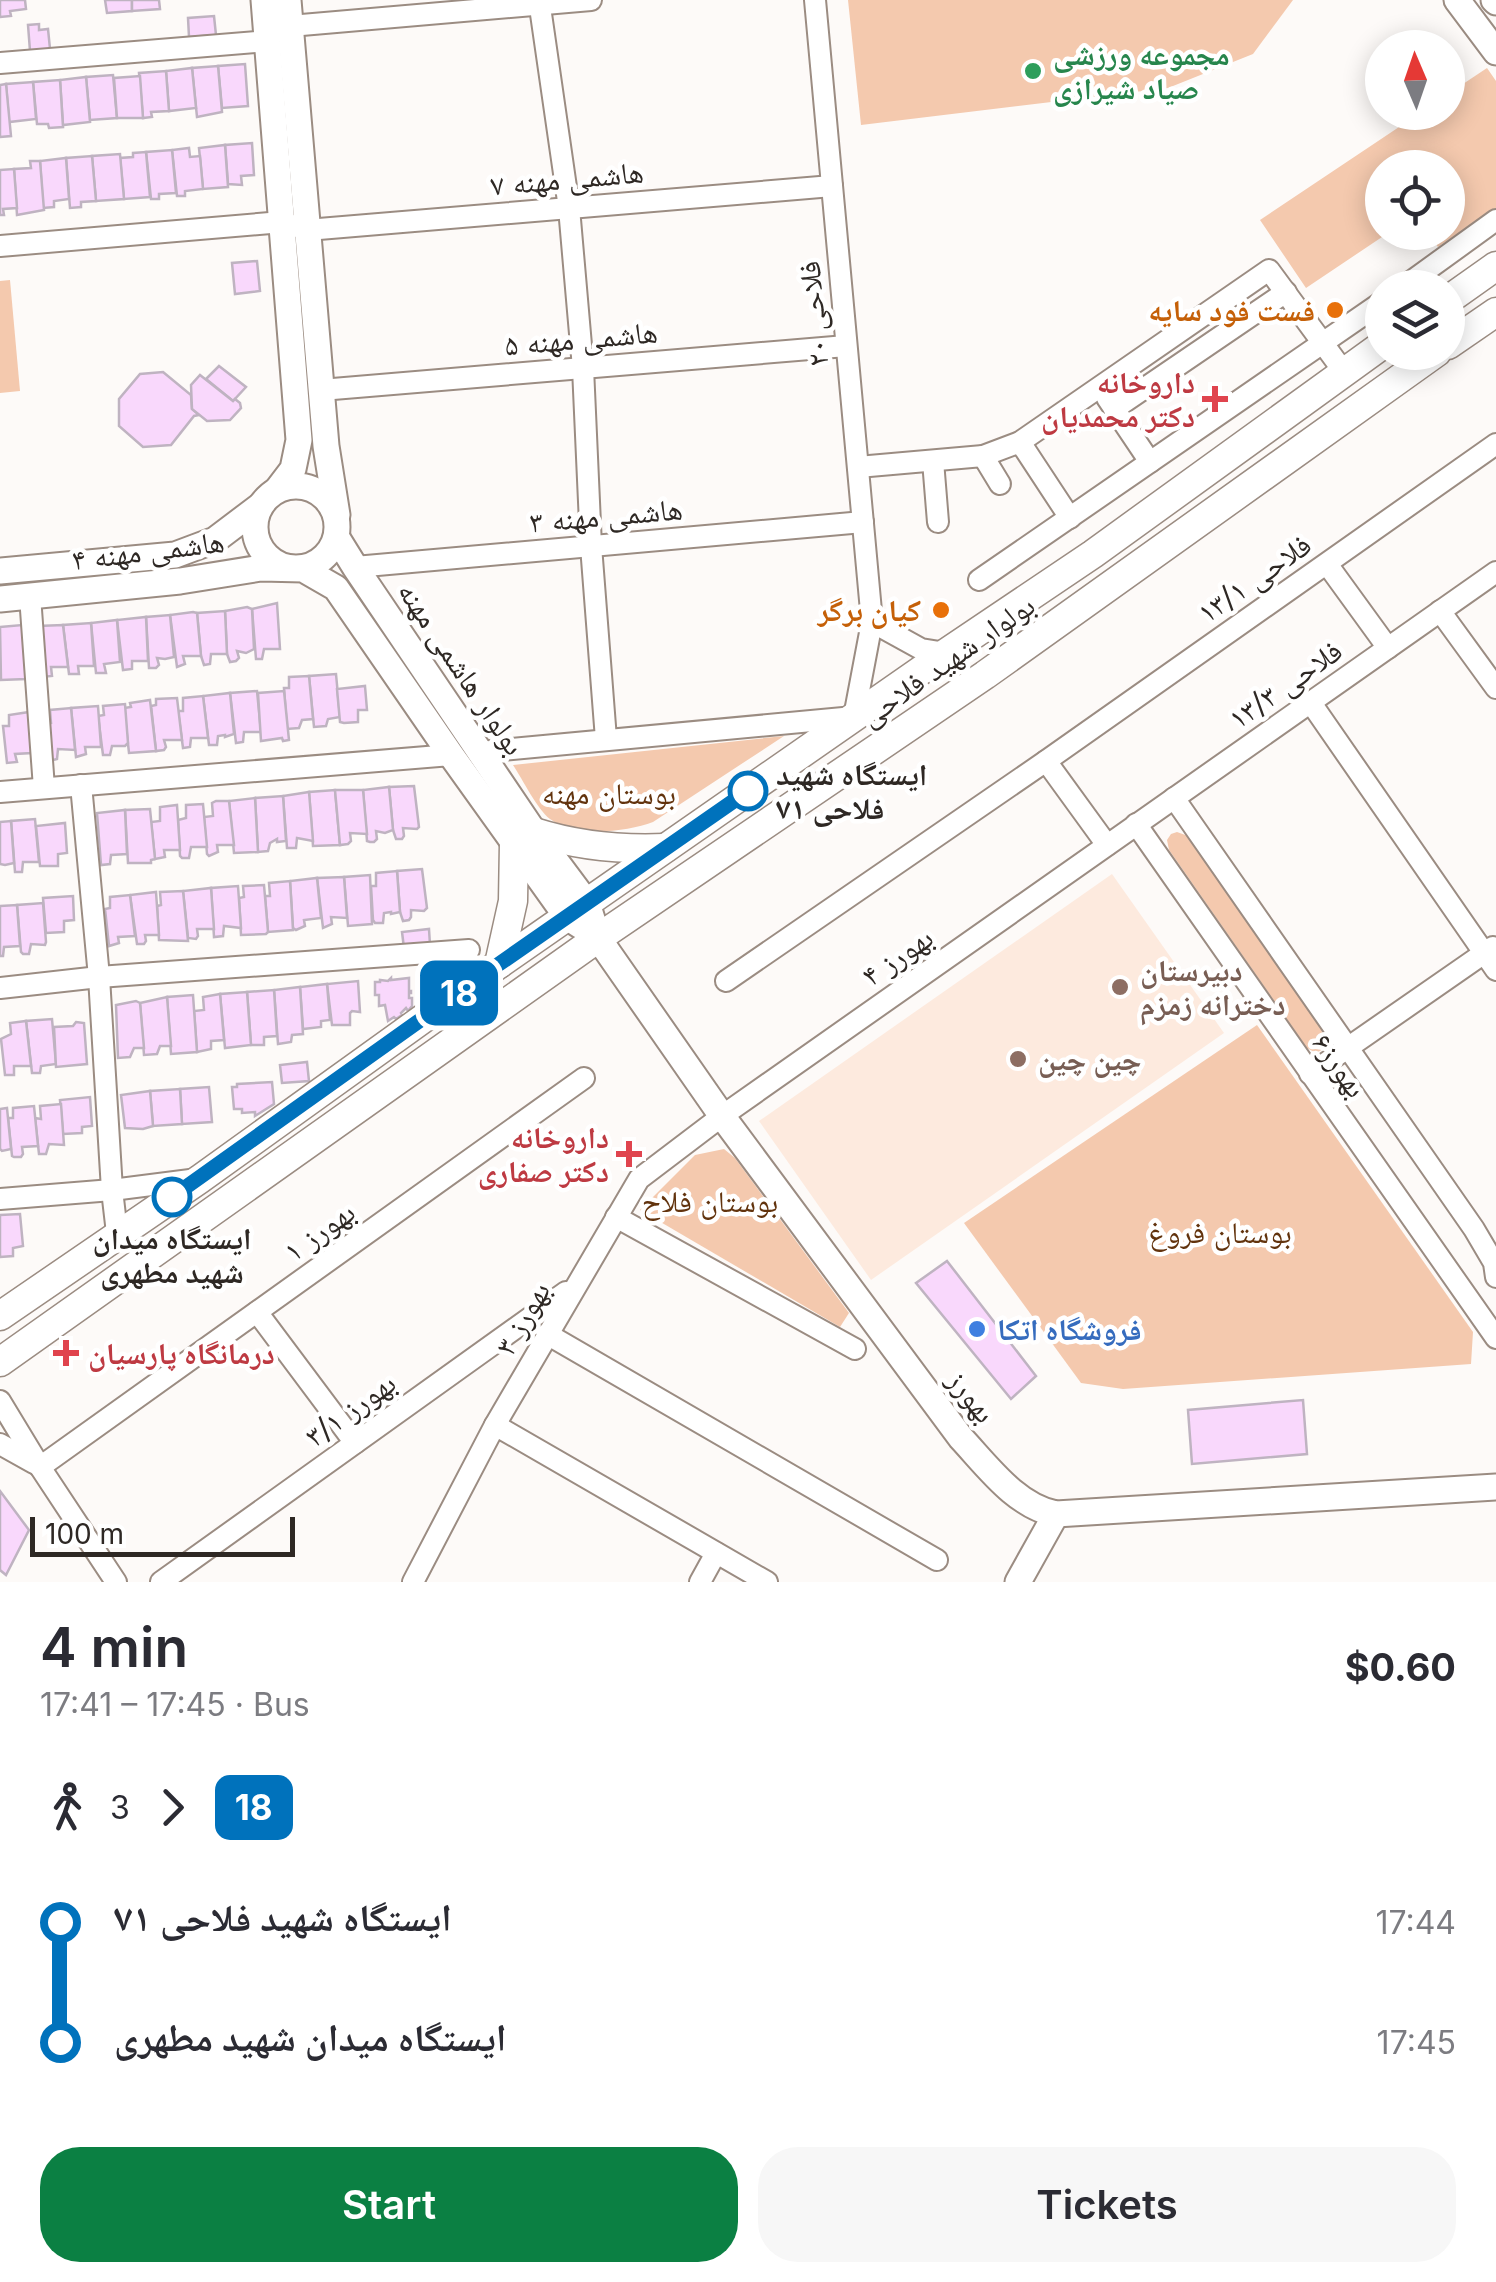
<!DOCTYPE html>
<meta charset="utf-8">
<style>
:root{--surface:#fff;--page:#f7f7f7;--text:#2b2b33;--muted:#7c7c81;--accent:#0b8043}
body{margin:0;font-family:Inter,"Noto Naskh Arabic",sans-serif;background:var(--page);color:var(--text);height:100vh;display:flex;flex-direction:column;font-size:38px;white-space:nowrap}
*{box-sizing:border-box;margin:0}
p{font-size:32px;color:var(--muted)}
.icon{flex:none;width:55px;height:55px;fill:none;stroke:currentColor;stroke-width:2;stroke-linecap:round;stroke-linejoin:round}
.map{position:relative;height:1582px;overflow:hidden}
.side{display:flex;flex-direction:column;background:var(--surface);flex:1}
.side>*{flex:none}
.badge{padding:0 20px;border-radius:15px;font-size:35px;line-height:65px}
.needle{width:65px;rotate:358deg}
.tools{position:absolute;left:1365px;top:30px;display:grid;gap:20px}
.tools a{display:grid;place-items:center;width:100px;height:100px;border-radius:50%;background:var(--surface);box-shadow:0 5px 25px #0003;font-size:50px}
.scale{position:absolute;left:30px;bottom:25px;width:265px;box-sizing:border-box;padding-left:10px;border:5px solid #2e2824;border-top:0;font-size:28px;line-height:35px;white-space:nowrap;color:#2e2824;-webkit-text-stroke:8px #fff;paint-order:stroke}
.map>.badge{position:absolute;translate:-50% -50%;box-shadow:0 0 0 5px #fff}
.legs{display:flex;align-items:center;gap:15px;height:110px;padding:0 40px;font-size:32px}
.legs p{margin-inline-start:auto}
.headline{display:flex;align-items:center;justify-content:space-between;height:170px;padding:0 40px}
h1{font-size:55px;font-weight:600;line-height:75px}
.action{display:flex;gap:20px;margin-top:auto;padding:20px 40px}
.action a{flex:1;height:115px;border-radius:40px;background:var(--accent);color:#fff;font-size:40px;font-weight:600;line-height:115px;text-align:center}
.action a+a{background:var(--page);color:var(--text)}
ul{padding:0 40px;list-style:none}
li{display:flex;align-items:center;gap:35px;height:120px;font-size:38px}
li i{display:grid;place-items:center;width:15px;height:100%;margin:0 12px;background:currentColor}
li i::after{content:'';width:25px;height:25px;margin:-12px;border:8px solid;border-radius:50%;background:var(--surface)}
li p{margin-inline-start:auto}
li:first-child i{background:linear-gradient(#0000 50%,currentColor 0)}
li:last-child i{background:linear-gradient(currentColor 50%,#0000 0)}
.map>svg:first-child{display:block}
.built{fill:#fdeade}
.green{fill:#f4c9ae}
.building{fill:#f9d8fc;stroke:#bfb3c1;stroke-width:2.5}
.lines{fill:none;stroke-linecap:round;stroke-linejoin:round}
.minor-casing{stroke:#9b8c82;stroke-width:24}
.tertiary-casing{stroke:#9b8c82;stroke-width:29}
.secondary-casing{stroke:#9b8c82;stroke-width:31}
.minor{stroke:#fff;stroke-width:20}
.tertiary{stroke:#fff;stroke-width:25}
.secondary{stroke:#fff;stroke-width:28}
.line-1-casing{stroke:#fff;stroke-width:22}
.line-1{stroke:#0072bc;stroke-width:15}
.leisure-dot{fill:#2e9e5b;stroke:#fff;stroke-width:4}
.food-dot{fill:#e8710a;stroke:#fff;stroke-width:4}
.health-dot{fill:#e0444e;stroke:#fff;stroke-width:4}
.stop-1-dot{fill:#fff;stroke:#0072bc;stroke-width:5}
.education-dot{fill:#8d6e63;stroke:#fff;stroke-width:4}
.shop-dot{fill:#3f7fe0;stroke:#fff;stroke-width:4}
.labels{text-anchor:middle;dominant-baseline:central;stroke-width:9;stroke-linejoin:round;paint-order:stroke}
.leisure-label{font-size:30px;font-weight:bold;fill:#27864d;stroke:#fff;text-anchor:start}
.street-label{font-size:30px;fill:#2e2824;stroke:#fff}
.food-label{font-size:30px;font-weight:bold;fill:#c56008;stroke:#fff;text-anchor:end}
.health-label{font-size:30px;font-weight:bold;fill:#be3a42;stroke:#fff;text-anchor:end}
.stop-label{font-size:30px;font-weight:bold;fill:#2e2824;stroke:#fff;text-anchor:start}
.park-label{font-size:30px;fill:#62330d;stroke:#fff}
.education-label{font-size:30px;font-weight:bold;fill:#785e54;stroke:#fff;text-anchor:start}
.shop-label{font-size:30px;font-weight:bold;fill:#366cbe;stroke:#fff;text-anchor:start}
</style>
<div class="map">
<svg width="1496" height="1582" viewBox="0 0 1496 1582">
<rect width="100%" height="100%" fill="#fdfaf8"/>
<polygon class="built" points="1112,874 1224,1033 871,1280 759,1121"/>
<g class="green">
<polygon points="848,0 1293,0 1253,54 1168,88 861,125"/>
<polygon points="1487,68 1496,81 1496,208 1438,247 1428,233 1448,232 1448,168 1382,168 1382,232 1388,233 1306,288 1260,220 1420,113 1448,112 1448,94"/>
<polygon points="10,280 20,391 0,393 0,281"/>
<path d="M784 736 653 822C626 832 575 838 550 819 537 809 523 780 513 765Z"/>
<polygon points="1177,832 1188,836 1326,1035 1327,1047 1316,1053 1307,1048 1169,850 1167,840 1171,834"/>
<polygon points="1257,1025 1473,1332 1471,1364 1123,1389 1081,1383 964,1223"/>
<polygon points="724,1149 735,1158 849,1313 840,1327 640,1210 695,1155"/>
</g>
<g class="building">
<polygon points="0,0 25,0 26,9 10,11 11,16 0,17"/>
<polygon points="105,0 132,0 132,11 107,13"/>
<polygon points="132,0 159,0 160,9 132,11"/>
<polygon points="214,16 216,35 189,37 188,18"/>
<polygon points="39,24 39,30 48,29 50,49 30,51 28,25"/>
<polygon points="245,64 248,106 222,108 218,66"/>
<polygon points="218,66 222,112 197,117 192,68"/>
<polygon points="192,68 196,108 169,111 166,71"/>
<polygon points="166,71 169,111 151,112 152,117 143,118 139,73"/>
<polygon points="113,75 117,118 90,120 86,77"/>
<polygon points="140,76 143,118 117,118 114,78"/>
<polygon points="86,77 90,122 63,125 60,80"/>
<polygon points="60,80 63,127 49,128 48,124 37,124 33,82"/>
<polygon points="33,82 36,119 9,122 6,84"/>
<polygon points="6,84 11,136 0,137 0,85"/>
<polygon points="252,143 254,175 241,176 242,185 228,184 225,145"/>
<polygon points="225,145 228,187 203,189 199,148"/>
<polygon points="189,148 190,157 200,156 203,189 185,191 185,196 177,196 172,150"/>
<polygon points="172,150 176,193 159,194 159,199 151,199 146,152"/>
<polygon points="146,152 150,197 124,199 120,158 133,157 133,153"/>
<polygon points="120,154 124,199 96,201 92,156"/>
<polygon points="92,156 96,201 81,202 81,207 70,208 66,158"/>
<polygon points="66,158 69,199 54,201 54,207 43,208 40,161"/>
<polygon points="30,161 40,161 44,210 17,215 14,169 31,168"/>
<polygon points="14,169 17,208 3,209 4,215 0,215 0,170"/>
<polygon points="257,261 260,291 235,294 232,263"/>
<polygon points="219,366 246,387 233,401 206,379"/>
<polygon points="163,372 191,395 192,409 199,415 194,416 171,445 143,447 119,426 119,399 140,374"/>
<polygon points="200,375 233,401 235,399 240,403 241,408 230,420 207,421 192,409 191,385"/>
<polygon points="277,603 280,649 264,649 262,659 256,659 252,609"/>
<polygon points="247,607 252,609 254,649 246,653 237,651 239,658 236,661 230,662 227,654 225,611"/>
<polygon points="225,611 227,654 211,654 210,664 204,665 201,656 197,613"/>
<polygon points="193,612 197,613 201,656 183,656 185,664 177,667 170,615"/>
<polygon points="170,615 174,657 165,659 157,658 159,665 156,668 149,668 146,617"/>
<polygon points="146,617 148,661 132,661 132,669 123,670 117,620"/>
<polygon points="117,620 120,662 104,664 106,673 96,673 91,623"/>
<polygon points="91,623 94,666 78,666 79,674 69,674 63,625"/>
<polygon points="22,625 26,679 1,680 0,627"/>
<polygon points="63,625 68,667 51,667 52,676 42,677 38,626"/>
<polygon points="336,674 340,717 328,719 326,726 314,727 309,676"/>
<polygon points="309,676 313,719 302,720 299,728 287,729 284,688 289,688 289,677"/>
<polygon points="365,686 367,710 358,710 358,722 344,723 340,722 337,689"/>
<polygon points="257,691 261,732 244,732 243,742 236,743 230,693"/>
<polygon points="284,691 289,740 283,741 282,738 261,741 258,693"/>
<polygon points="230,693 234,734 225,737 225,735 218,736 217,745 209,745 203,696"/>
<polygon points="203,696 208,738 191,738 190,747 183,748 178,711 183,711 183,698"/>
<polygon points="177,698 182,740 164,740 166,747 164,750 156,751 151,706 156,705 156,699"/>
<polygon points="150,700 156,751 129,753 124,708 131,707 130,703"/>
<polygon points="125,704 128,743 125,746 112,746 110,755 103,755 98,716 104,715 103,706"/>
<polygon points="98,706 101,747 85,747 86,754 76,757 71,708"/>
<polygon points="71,708 75,750 58,749 57,759 50,761 47,724 51,723 50,710"/>
<polygon points="29,712 32,753 15,754 17,762 7,763 3,726 9,726 9,715"/>
<polygon points="414,786 419,827 417,829 403,828 404,836 402,839 396,839 393,830 389,787"/>
<polygon points="389,787 393,830 385,833 376,831 377,839 374,842 370,842 367,841 363,790"/>
<polygon points="335,790 340,845 313,846 309,792"/>
<polygon points="335,790 363,790 367,834 350,833 351,841 348,844 340,845"/>
<polygon points="309,792 313,841 297,838 296,848 287,848 283,796"/>
<polygon points="283,796 286,841 277,842 277,839 270,843 268,851 258,852 255,798"/>
<polygon points="255,798 258,852 234,853 229,801"/>
<polygon points="216,801 229,801 234,845 217,845 218,852 209,856 207,854 204,817 213,816 212,803"/>
<polygon points="203,804 207,847 191,847 189,858 182,858 180,856 178,820 186,818 186,805"/>
<polygon points="177,805 180,850 164,850 165,857 155,859 151,822 160,821 160,807"/>
<polygon points="150,809 155,859 151,860 151,863 128,863 125,810"/>
<polygon points="125,810 127,854 111,855 110,864 101,865 97,813"/>
<polygon points="35,819 39,862 23,862 22,872 15,872 11,821"/>
<polygon points="11,821 14,863 5,865 0,864 0,822"/>
<polygon points="65,823 67,853 58,854 58,866 40,866 36,826"/>
<polygon points="422,869 427,908 424,911 411,910 411,917 409,920 403,921 400,912 397,871"/>
<polygon points="397,871 400,912 391,914 391,912 384,913 383,923 375,923 373,920 371,886 376,886 376,873"/>
<polygon points="370,875 372,924 348,926 344,877"/>
<polygon points="344,877 347,918 331,917 332,924 323,928 317,878"/>
<polygon points="317,878 321,918 304,920 305,926 296,930 293,928 290,881"/>
<polygon points="290,881 293,930 268,932 265,896 270,896 269,883"/>
<polygon points="264,885 268,932 266,934 241,935 239,898 244,897 243,886"/>
<polygon points="238,886 241,928 224,926 223,936 214,937 211,888"/>
<polygon points="211,888 214,929 197,929 198,936 196,939 188,938 183,891"/>
<polygon points="183,891 188,941 159,940 157,906 161,905 160,892"/>
<polygon points="156,892 159,935 145,935 146,941 144,944 137,944 130,895"/>
<polygon points="130,895 135,936 118,937 119,943 109,946 105,909 110,908 110,897"/>
<polygon points="73,896 74,920 64,921 64,932 46,933 43,898"/>
<polygon points="43,903 46,942 45,945 31,944 29,954 23,954 21,952 17,905"/>
<polygon points="17,905 20,946 4,947 3,956 0,956 0,906"/>
<polygon points="429,929 430,945 404,948 402,932"/>
<polygon points="391,978 391,980 409,978 409,991 411,991 411,993 409,993 409,998 412,998 412,1006 408,1011 406,1008 401,1013 402,1015 396,1019 394,1017 388,1021 385,1005 379,1006 379,995 375,995 375,982 380,982 380,980 388,981"/>
<polygon points="358,981 360,1012 352,1011 350,1013 350,1025 332,1025 327,984"/>
<polygon points="327,984 330,1020 321,1021 321,1027 303,1029 300,987"/>
<polygon points="300,987 303,1034 292,1035 291,1042 278,1044 274,990"/>
<polygon points="274,990 277,1036 264,1037 264,1045 251,1045 247,992"/>
<polygon points="247,992 251,1045 225,1048 220,994"/>
<polygon points="220,994 224,1040 211,1041 211,1049 197,1052 194,1011 204,1010 203,997"/>
<polygon points="193,995 197,1052 171,1054 167,997"/>
<polygon points="167,997 171,1046 160,1046 157,1054 144,1055 140,1003"/>
<polygon points="136,1001 140,1003 144,1048 134,1048 130,1057 118,1058 116,1005"/>
<polygon points="52,1019 56,1064 41,1066 40,1073 32,1073 26,1021"/>
<polygon points="26,1021 31,1066 14,1066 14,1075 5,1075 1,1039 11,1034 10,1023"/>
<polygon points="76,1022 84,1023 87,1064 56,1067 54,1027 73,1026"/>
<polygon points="307,1062 309,1081 282,1083 280,1065"/>
<polygon points="272,1082 274,1104 255,1116 255,1112 242,1113 242,1109 234,1109 232,1087 237,1087 237,1084"/>
<polygon points="209,1087 212,1122 182,1124 180,1089"/>
<polygon points="180,1089 182,1124 153,1126 150,1091"/>
<polygon points="150,1091 153,1126 143,1129 125,1128 121,1095"/>
<polygon points="90,1097 92,1126 82,1127 82,1133 63,1134 60,1100"/>
<polygon points="61,1104 64,1145 49,1144 46,1154 39,1154 35,1118 41,1119 40,1106"/>
<polygon points="34,1106 38,1146 22,1147 23,1154 21,1157 14,1157 12,1156 8,1118 13,1118 13,1108"/>
<polygon points="7,1108 11,1149 2,1151 0,1149 0,1109"/>
<polygon points="20,1214 23,1246 13,1248 13,1256 0,1257 0,1215"/>
<polygon points="947,1261 1036,1376 1011,1399 916,1283"/>
<polygon points="1303,1400 1307,1454 1192,1464 1188,1410"/>
<polygon points="0,1491 29,1530 6,1575 0,1570"/>
</g>
<g class="lines">
<g class="minor-casing">
<g id="minor">
<polyline points="539,0 569,208 583,368 591,546 606,739"/>
<polyline points="290,26 591,0"/>
<polyline points="0,63 268,41"/>
<polyline points="0,246 282,222 307,230 832,186"/>
<polyline points="1402,288 1496,220"/>
<polyline points="321,390 846,346"/>
<polyline points="1107,398 1150,462"/>
<polyline points="1114,409 1286,292"/>
<polyline points="1020,442 1070,518"/>
<polyline points="983,456 1000,484"/>
<polyline points="933,461 938,522"/>
<polyline points="858,467 983,456 1020,442 1269,270 1344,372"/>
<polyline points="1327,564 1388,648"/>
<polyline points="355,567 863,522"/>
<polyline points="979,580 1382,302"/>
<polyline points="30,596 44,788"/>
<polyline points="1440,611 1496,688"/>
<polyline points="872,622 921,649 946,653"/>
<polyline points="1311,703 1496,970"/>
<polyline points="480,752 854,717 872,622 815,0"/>
<polyline points="1046,761 1107,845"/>
<polyline points="81,785 99,977 112,1190 117,1233"/>
<polyline points="0,792 451,755"/>
<polyline points="1174,798 1474,1229 1494,1263 1496,1277"/>
<polyline points="1136,824 1496,1338"/>
<polyline points="726,981 1046,761 1496,444"/>
<polyline points="0,988 99,977 469,950"/>
<polyline points="1310,1074 1493,947"/>
<polyline points="0,1199 112,1190 198,1179"/>
<polyline points="616,1217 855,1349"/>
<polyline points="257,1312 355,1443"/>
<polyline points="547,1334 937,1560"/>
<polyline points="0,1401 40,1467 116,1582"/>
<polyline points="495,1425 767,1582"/>
<polyline points="0,1444 34,1463"/>
<polyline points="40,1467 584,1078"/>
<polyline points="161,1582 566,1292"/>
<polyline points="413,1582 495,1425 639,1179 722,1116 1496,572"/>
<polyline points="700,1582 716,1553"/>
</g>
</g>
<g class="tertiary-casing">
<g id="tertiary">
<polyline points="264,0 299,440 293,469 277,490"/>
<polyline points="288,0 326,446 337,515"/>
<polyline points="1457,0 1496,52"/>
<polyline points="1494,0 1496,2"/>
<circle cx="296" cy="527" r="41"/>
<path d="M337 538 355 567 534 832 587 903 598 938 722 1116 961 1438C988 1467 1016 1506 1056 1514L1496 1487"/>
<polyline points="0,571 175,555 215,540 260,506"/>
<polyline points="0,599 180,581 261,568 303,569 336,588 451,755 567,917 581,926"/>
<polyline points="1018,1582 1056,1514"/>
</g>
</g>
<g class="secondary-casing">
<g id="secondary">
<polyline points="1448,300 1496,266"/>
<polyline points="1448,345 1496,312"/>
<path d="M534 832C578 846 619 850 665 848"/>
<polyline points="499,964 513,901 514,843"/>
<polyline points="0,1316 200,1179 499,964 946,653 1093,554 1382,345"/>
<polyline points="0,1362 598,938 985,675 1437,352"/>
</g>
</g>
<use href="#minor" class="minor"/>
<use href="#tertiary" class="tertiary"/>
<use href="#secondary" class="secondary"/>
</g>
<g class="lines">
<g class="line-1-casing">
<polyline id="line-1" points="172,1197 499,964 748,791"/>
</g>
<use href="#line-1" class="line-1"/>
</g>
<circle class="leisure-dot" cx="1033" cy="71" r="10"/>
<g class="food-dot">
<circle cx="1335" cy="310" r="10"/>
<circle cx="941" cy="610" r="10"/>
</g>
<g class="health-dot">
<path d="M1210 384h10v10h10v10h-10v10h-10v-10h-10v-10h10z"/>
<path d="M624 1139h10v10h10v10h-10v10h-10v-10h-10v-10h10z"/>
<path d="M61 1338h10v10h10v10h-10v10h-10v-10h-10v-10h10z"/>
</g>
<g class="stop-1-dot">
<circle cx="748" cy="791" r="18"/>
<circle cx="172" cy="1197" r="18"/>
</g>
<g class="education-dot">
<circle cx="1120" cy="987" r="10"/>
<circle cx="1018" cy="1059" r="10"/>
</g>
<circle class="shop-dot" cx="977" cy="1329" r="10"/>
<g class="labels">
<g class="leisure-label">
<text x="1053" y="54">مجموعه ورزشی<tspan x="1053" dy="34">صیاد شیرازی</tspan></text>
</g>
<g class="street-label">
<text transform="translate(567 178) rotate(-5)">هاشمی مهنه ۷</text>
<text transform="translate(813 314) rotate(-95)">فلاحی ۲۰</text>
<text transform="translate(581 338) rotate(-5)">هاشمی مهنه ۵</text>
<text transform="translate(606 515) rotate(-5)">هاشمی مهنه ۳</text>
<text transform="translate(148 550) rotate(-7)">هاشمی مهنه ۴</text>
<text transform="translate(1254 578) rotate(-35)">فلاحی ۱۳/۱</text>
<text transform="translate(947 660) rotate(-35)">بولوار شهید فلاحی</text>
<text transform="translate(462 668) rotate(56)">بولوار هاشمی مهنه</text>
<text transform="translate(1285 684) rotate(-35)">فلاحی ۱۳/۳</text>
<text transform="translate(897 956) rotate(-35)">بهورز ۴</text>
<text transform="translate(1340 1065) rotate(55)">بهورز۶</text>
<text transform="translate(319 1231) rotate(-36)">بهورز ۱</text>
<text transform="translate(522 1318) rotate(-60)">بهورز ۳</text>
<text transform="translate(972 1396) rotate(52)">بهورز</text>
<text transform="translate(350 1409) rotate(-36)">بهورز ۳/۱</text>
</g>
<g class="food-label">
<text x="1315" y="310">فست فود سایه</text>
<text x="921" y="610">کیان برگر</text>
</g>
<g class="health-label">
<text x="1195" y="382">داروخانه<tspan x="1195" dy="34">دکتر محمدیان</tspan></text>
<text x="609" y="1137">داروخانه<tspan x="609" dy="34">دکتر صفاری</tspan></text>
<text x="88" y="1353" text-anchor="start">درمانگاه پارسیان</text>
</g>
<g class="stop-label">
<text x="776" y="774">ایستگاه شهید<tspan x="776" dy="34">فلاحی ۷۱</tspan></text>
<text x="172" y="1238" text-anchor="middle">ایستگاه میدان<tspan x="172" dy="34">شهید مطهری</tspan></text>
</g>
<g class="park-label">
<text x="609" y="793">بوستان مهنه</text>
<text x="710" y="1201">بوستان فلاح</text>
<text x="1220" y="1232">بوستان فروغ</text>
</g>
<g class="education-label">
<text x="1140" y="970">دبیرستان<tspan x="1140" dy="34">دخترانه زمزم</tspan></text>
<text x="1038" y="1059">چین چین</text>
</g>
<g class="shop-label">
<text x="997" y="1329">فروشگاه اتکا</text>
</g>
</g>
</svg>
<div class="tools">
<a><svg class="needle" viewBox="-14 -14 28 28"><path d="M0-13l5 13h-10z" fill="#e53935"/><path d="M0 13l5-13h-10z" fill="#7c7c81"/></svg></a>
<a><svg class="icon" aria-label="locate" viewBox="0 0 24 24"><circle cx="12" cy="12" r="6"/><path d="M12 2v4M12 18v4M2 12h4M18 12h4"/></svg></a>
<a><svg class="icon" aria-label="layers" viewBox="0 0 24 24"><path d="M12 4l9 5-9 5-9-5zM3 14l9 5 9-5"/></svg></a>
</div>
<div class="scale">100 m</div>
<b class="badge" style="left:459px;top:993px;background:#0072bc;color:#fff">18</b>
</div>
<section class="side">
<div class="headline"><div><h1>4 min</h1><p>17:41 – 17:45 · Bus</p></div><b>$0.60</b></div>
<div class="legs"><svg class="icon" aria-label="walk" viewBox="0 0 24 24"><circle cx="13" cy="4" r="2"/><path d="M13 8l-2 6 4 7M11 14l-3 7M7 12l3-4h3l4 4"/></svg>3<svg class="icon" aria-label="forward" viewBox="0 0 24 24"><path d="M9 5l7 7-7 7"/></svg><b class="badge" style="background:#0072bc;color:#fff">18</b></div>
<ul>
<li><i style="color:#0072bc"></i><b>ایستگاه شهید فلاحی ۷۱</b><p>17:44</p></li>
<li><i style="color:#0072bc"></i><b>ایستگاه میدان شهید مطهری</b><p>17:45</p></li>
</ul>
<div class="action"><a>Start</a><a>Tickets</a></div>
</section>
